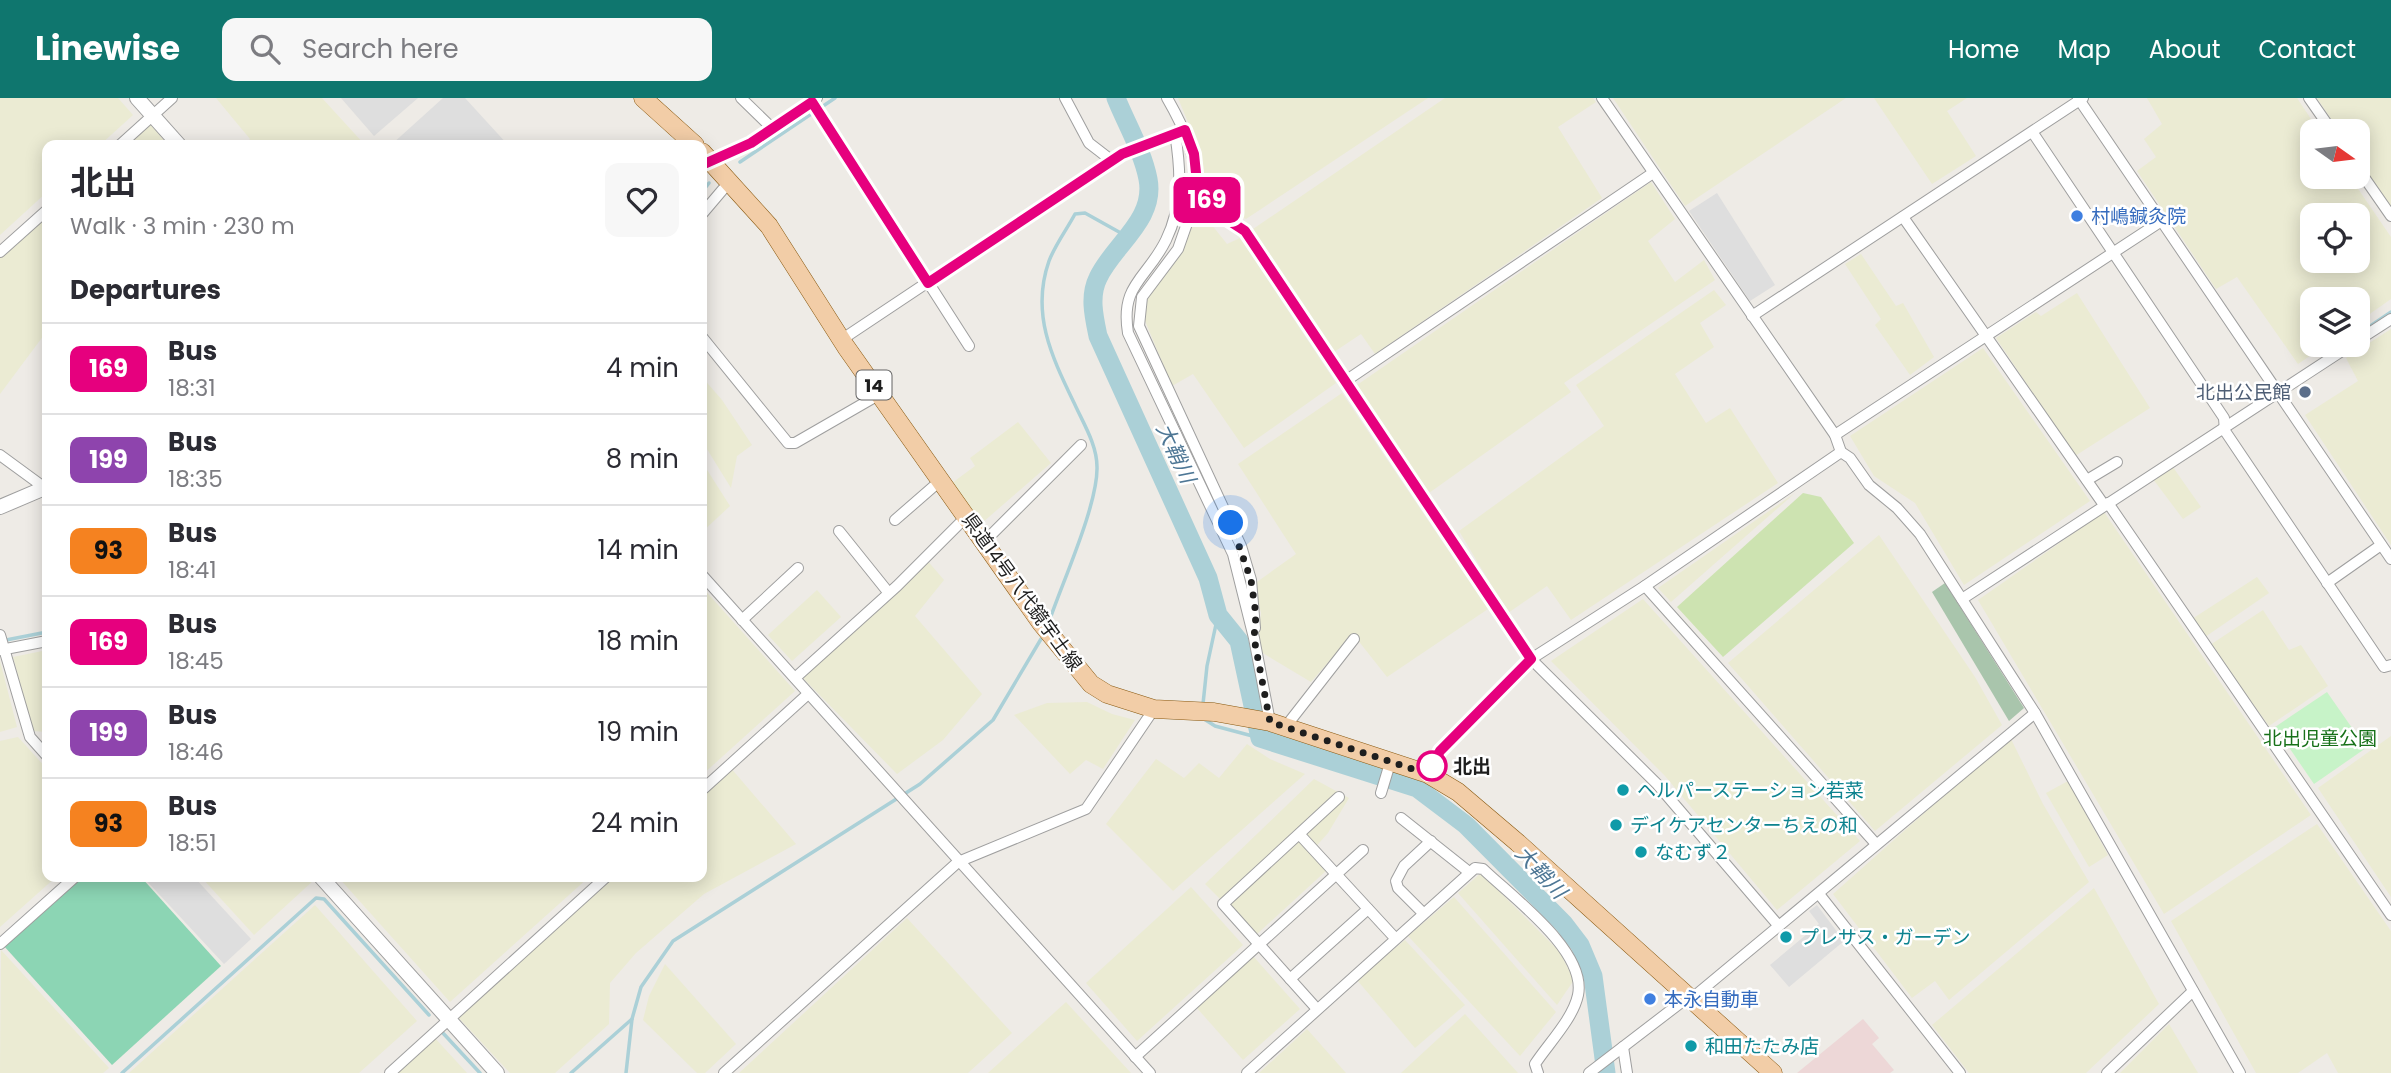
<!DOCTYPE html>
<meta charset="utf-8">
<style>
:root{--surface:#fff;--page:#f7f7f7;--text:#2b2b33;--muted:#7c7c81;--line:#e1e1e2;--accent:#0f766e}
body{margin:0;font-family:Poppins,"Noto Sans JP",sans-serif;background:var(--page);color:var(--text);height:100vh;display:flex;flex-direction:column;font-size:26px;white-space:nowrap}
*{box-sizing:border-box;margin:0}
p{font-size:23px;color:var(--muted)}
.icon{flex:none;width:38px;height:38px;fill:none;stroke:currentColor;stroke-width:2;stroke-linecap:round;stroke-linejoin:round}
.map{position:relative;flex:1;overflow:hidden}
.panel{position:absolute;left:42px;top:42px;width:665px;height:742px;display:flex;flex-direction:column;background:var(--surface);border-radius:14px;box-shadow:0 4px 18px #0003}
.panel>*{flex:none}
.badge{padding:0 14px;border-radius:10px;font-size:24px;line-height:46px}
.needle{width:46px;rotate:104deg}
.fabs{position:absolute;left:2300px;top:21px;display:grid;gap:14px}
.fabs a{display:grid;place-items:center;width:70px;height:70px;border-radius:14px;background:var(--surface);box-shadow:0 4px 18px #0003;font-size:35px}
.you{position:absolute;width:35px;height:35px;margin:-18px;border:5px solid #fff;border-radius:50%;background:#1a73e8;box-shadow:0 0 0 10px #1a73e833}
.map>.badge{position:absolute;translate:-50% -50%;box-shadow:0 0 0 4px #fff}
h2{padding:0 28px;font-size:26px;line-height:63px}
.round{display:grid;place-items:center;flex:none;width:74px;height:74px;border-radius:14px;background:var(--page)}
.headline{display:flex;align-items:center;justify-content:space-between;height:119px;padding:0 28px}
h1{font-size:33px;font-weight:700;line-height:52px}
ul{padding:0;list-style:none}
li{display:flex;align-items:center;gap:21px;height:91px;padding:0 28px;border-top:2px solid var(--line)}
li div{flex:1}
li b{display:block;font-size:26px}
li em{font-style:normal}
li .badge{min-width:77px;font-weight:700;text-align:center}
header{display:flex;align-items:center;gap:42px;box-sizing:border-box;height:98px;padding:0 35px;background:var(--accent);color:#fff}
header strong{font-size:33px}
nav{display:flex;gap:38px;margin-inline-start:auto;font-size:24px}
.search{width:490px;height:63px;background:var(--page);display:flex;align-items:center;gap:18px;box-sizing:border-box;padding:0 24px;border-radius:14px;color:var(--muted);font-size:26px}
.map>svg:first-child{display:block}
.commercial{fill:#edd7d7}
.farmland{fill:#ebebd3;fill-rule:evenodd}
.grass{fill:#cde3b1}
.cemetery{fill:#a9c5ac}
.park{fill:#c7f3c8}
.pitch{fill:#8cd5b4}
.parking{fill:#dedede}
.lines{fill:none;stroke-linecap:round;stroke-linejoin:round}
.stream{stroke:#abd0d7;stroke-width:3.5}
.river{stroke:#abd0d7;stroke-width:19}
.minor-casing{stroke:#9f9f9f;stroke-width:12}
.tertiary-casing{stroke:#9f9f9f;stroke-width:16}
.primary-casing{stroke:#895910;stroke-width:19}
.minor{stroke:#fff;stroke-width:10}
.tertiary{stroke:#fff;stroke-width:14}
.primary{stroke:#f2cda7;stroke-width:18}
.line-casing{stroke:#fff;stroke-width:16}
.line{stroke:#e6007e;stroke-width:10}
.walk{stroke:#1e1e1e;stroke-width:7;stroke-dasharray:0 12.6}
.shop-dot{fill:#3f7fe0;stroke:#fff;stroke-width:2.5}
.service-dot{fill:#5c6f8a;stroke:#fff;stroke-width:2.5}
.stop-dot{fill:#fff;stroke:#e6007e;stroke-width:3.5}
.culture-dot{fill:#0f9aa8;stroke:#fff;stroke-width:2.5}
.labels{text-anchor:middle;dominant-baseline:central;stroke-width:5;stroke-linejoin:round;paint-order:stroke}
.shield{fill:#fff;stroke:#626262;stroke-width:2}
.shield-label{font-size:18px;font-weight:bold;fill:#1e1e1e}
.shop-label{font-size:19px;fill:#366cbe;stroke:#fff;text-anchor:start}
.service-label{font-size:19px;fill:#4e5e75;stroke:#fff;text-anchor:end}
.street-label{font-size:19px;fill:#1e1e1e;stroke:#fff}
.park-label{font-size:19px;fill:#177119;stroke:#fff}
.stop-label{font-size:19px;font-weight:bold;fill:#1e1e1e;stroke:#fff;text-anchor:start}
.culture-label{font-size:19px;fill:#0d838f;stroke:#fff;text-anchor:start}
.water-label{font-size:21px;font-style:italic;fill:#4e7795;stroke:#fff}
</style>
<header>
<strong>Linewise</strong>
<div class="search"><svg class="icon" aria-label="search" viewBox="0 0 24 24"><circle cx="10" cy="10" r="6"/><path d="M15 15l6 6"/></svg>Search here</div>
<nav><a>Home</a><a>Map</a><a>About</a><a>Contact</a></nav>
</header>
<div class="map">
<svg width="2391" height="975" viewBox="0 0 2391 975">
<rect width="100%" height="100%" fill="#eeebe6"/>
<polygon class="commercial" points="1863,921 1879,940 1872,946 1894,972 1890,975 1797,975"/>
<g class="farmland">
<polygon points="0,0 118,0 133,17 100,47 47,47 47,94 0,137"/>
<polygon points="216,0 322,0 365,47 246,47 250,41"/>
<polygon points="1178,0 1428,0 1246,121 1232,115 1206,84 1194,39"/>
<polygon points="1445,0 1593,0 1596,4 1558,29 1602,100 1375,256 1361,236 1334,254 1253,131"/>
<polygon points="1613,0 1846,0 1685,108"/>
<polygon points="1874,0 1967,0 1947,13 1976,58 1932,86"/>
<path d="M2147 0H2297L2319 33H2312V79H2350L2391 139V201L2357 225V201H2312V247H2326L2298 266 2237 179 2216 191 2137 73 2156 59 2144 41 2162 26ZM2357 117V163H2312V117Z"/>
<polygon points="2317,0 2391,0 2391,109 2357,60 2357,33 2339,33"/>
<polygon points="150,26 168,47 126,47"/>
<polygon points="1651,84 1675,121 1648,143 1675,184 1704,162 1715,182 1564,285 1571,294 1429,395 1357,287"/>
<polygon points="1194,116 1204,117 1227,146 1240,140 1336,285 1244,350 1193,276 1172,288 1143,218 1148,197"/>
<polygon points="47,117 47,233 0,296 0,159"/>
<polygon points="1861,156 1896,208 1903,205 1934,259 1910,277 1875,227 1881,221 1845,166"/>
<polygon points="1714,192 1726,207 1700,225 1714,249 1675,276 1706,325 1730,310 1778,385 1571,522 1547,488 1508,515 1459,433 1604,328 1576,287"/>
<polygon points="2077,195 2150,310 2075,358 1996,240 2036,214 2041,218"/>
<polygon points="2391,231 2391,447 2305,317 2358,283 2346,260"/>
<polygon points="1983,250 2090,403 1964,487 1915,405 1874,378 1850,338"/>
<polygon points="702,279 722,302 752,347 737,358 731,390 702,343"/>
<polygon points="1342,295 1488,511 1387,579 1353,536 1311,584 1256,551 1261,515 1254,486 1296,456 1238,366"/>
<polygon points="1018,324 1051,365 982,425 952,385 975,368 970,360"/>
<polygon points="702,364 730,408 702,434"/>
<polygon points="2170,365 2201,409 2183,421 2150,377"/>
<polygon points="1795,395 1671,504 1658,490"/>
<polygon points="2104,414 2311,717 2164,816 1978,502"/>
<polygon points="1879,437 1975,579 2002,627 1875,733 1728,565"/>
<polygon points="926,461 944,482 915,518 982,596 943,642 897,676 802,579"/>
<polygon points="2257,479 2269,495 2205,539 2192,521"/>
<polygon points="702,489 795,593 702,677"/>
<polygon points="817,492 841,519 792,563 768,537"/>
<polygon points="1643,501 1860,743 1777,812 1665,678 1551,563"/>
<polygon points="2263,512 2289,552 2301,547 2328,588 2269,628 2210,547"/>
<polygon points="47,552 47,634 33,633 13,559"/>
<polygon points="0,563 17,629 0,634"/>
<polygon points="1087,604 1112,616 1135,622 1103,671 1086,662 1070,676 1014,617 1047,605"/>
<polygon points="2391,638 2391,799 2318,690"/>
<polygon points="18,639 47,671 47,779 56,779 0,829 0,643"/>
<polygon points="2010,639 2043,706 2089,784 1949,902 1935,883 1912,900 1833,796"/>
<polygon points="1247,646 1270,661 1305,676 1173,793 1106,726 1156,661 1184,680 1199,665 1219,680"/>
<polygon points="730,669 796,746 704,796 636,855 610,885 609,926 555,975 510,975 458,919 611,779 702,779 702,695"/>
<polygon points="1314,681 1349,700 1328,735 1312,753 1328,771 1256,837 1205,786"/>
<polygon points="2068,683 2108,757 2089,769 2046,695"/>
<polygon points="2317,726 2391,833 2391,975 2338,975 2327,955 2298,975 2256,975 2171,823"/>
<polygon points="1481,775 1559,853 1574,882 1557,907 1458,795"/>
<polygon points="201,779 311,779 314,782 254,837"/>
<polygon points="338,779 589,779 450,904"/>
<polygon points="1191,789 1243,847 1137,943 1086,885"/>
<polygon points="2094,790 2159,906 2086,975 1969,975 1932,927"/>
<polygon points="1454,799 1556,914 1520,958 1408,838"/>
<polygon points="315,807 417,923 359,975 129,975"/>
<polygon points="907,820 1012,935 968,975 739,975"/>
<polygon points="1405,842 1465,907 1415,950 1357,882"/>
<polygon points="1,852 109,970 103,975 0,975"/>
<polygon points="1253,858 1300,911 1243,962 1196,909"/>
<polygon points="665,866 736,946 705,975 697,975 643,922 649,898"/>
<polygon points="1066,904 1131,975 988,975"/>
<polygon points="1465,916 1518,975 1401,975"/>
<polygon points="2169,926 2198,975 2120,975"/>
<polygon points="1307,931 1346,975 1259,975"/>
<polygon points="433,938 467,975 394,975"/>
</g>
<polygon class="grass" points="1803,395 1821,399 1854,445 1723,559 1677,509"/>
<polygon class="cemetery" points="1945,485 2024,610 2009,623 1932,494"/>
<polygon class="park" points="2327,594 2366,650 2314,686 2275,629"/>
<polygon class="pitch" points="78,779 141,779 221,868 112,967 3,847"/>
<g class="parking">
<polygon points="341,0 418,0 374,38"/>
<polygon points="443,0 465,0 508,47 391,47"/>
<polygon points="1717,95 1775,187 1750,203 1689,113"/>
<polygon points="143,779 194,779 251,841 224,866"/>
<polygon points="1817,807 1844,843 1789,889 1770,867 1819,826 1809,813"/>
</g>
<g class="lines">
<g class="stream">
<polyline points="740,64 835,0"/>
<polyline points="702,94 709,85"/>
<polyline points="2357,237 2391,214"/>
<path d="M1050 521C1063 483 1098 406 1097 369 1097 348 1085 328 1076 309 1053 261 1030 217 1049 163 1055 147 1067 131 1075 116L1085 115 1128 139"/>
<polyline points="6,542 47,534"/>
<polyline points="1203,606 1207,568 1218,517"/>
<polyline points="1204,621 1215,628 1260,640"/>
<polyline points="442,934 480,975"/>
<polyline points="122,975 316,800 324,801 429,917"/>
<polyline points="571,975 632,921"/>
<polyline points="626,975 632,921 641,889 673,843 920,686 993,622 1041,541"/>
</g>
<path class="river" d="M1116 0C1126 25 1143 54 1148 81 1156 122 1113 147 1098 180 1089 198 1094 219 1098 238L1208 480 1218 517 1239 543 1260 640 1417 690 1466 727 1564 826 1580 847 1593 878 1606 975"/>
<g class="minor-casing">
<g id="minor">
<polyline points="741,0 773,31"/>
<polyline points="1065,0 1089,45 1111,62"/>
<path d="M1167 0C1185 31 1196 58 1198 94L1245 133 1531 561 1657 686 1778 827"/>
<polyline points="1602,0 1835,337 1841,354 1850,360 1869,387 1897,410 1920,436 2035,615 2240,975"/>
<polyline points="2078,0 2391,461"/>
<polyline points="2309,0 2332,33"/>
<polyline points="812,3 969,248"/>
<path d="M1175 35C1181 73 1183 107 1166 142 1147 181 1120 186 1128 235L1233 456 1254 540 1270 624"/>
<polyline points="2033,35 2224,320 2225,333 2384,569 2391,567"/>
<polyline points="120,47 172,0"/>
<polyline points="711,62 752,45 817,0"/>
<polyline points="2357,69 2391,118"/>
<polyline points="1198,94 1178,151 1142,199 1139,228 1241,448 1251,482 1255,530"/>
<polyline points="702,116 730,83"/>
<polyline points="1903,119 2104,407"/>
<polyline points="0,154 47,112"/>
<polyline points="1752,218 2083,0"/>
<polyline points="702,239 788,345 795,345 880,296"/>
<polyline points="841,242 1111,62 1180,34"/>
<polyline points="2357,243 2391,221"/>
<polyline points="1344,284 1653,75"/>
<polyline points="1835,337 2163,122"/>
<polyline points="0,357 45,390"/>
<polyline points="2087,382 2117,364"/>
<polyline points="2108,405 2391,817"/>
<polyline points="895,422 941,382"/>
<polyline points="839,433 888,494"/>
<polyline points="984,444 1081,347"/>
<polyline points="702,477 1150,975"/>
<polyline points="2327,485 2381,447"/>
<polyline points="1645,488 1876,746"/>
<polyline points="1962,501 2351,247"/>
<polyline points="742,522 798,470"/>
<polyline points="0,537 30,639 47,658"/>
<polyline points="0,552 47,543"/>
<polyline points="795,580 897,488 967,418"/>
<polyline points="1289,631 1290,623 1354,541"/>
<polyline points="1428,676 1439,653 1531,561 1645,488 1841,354"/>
<polyline points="702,692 808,596"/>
<polyline points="1381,695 1391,662"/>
<polyline points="1401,720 1469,774"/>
<polyline points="1300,737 1395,840"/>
<polyline points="1819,796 1960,975"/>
<polyline points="1423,815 1398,790 1396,783 1404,768 1431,743"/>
<polyline points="0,846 75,779"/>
<polyline points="1290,881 1368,811"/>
<polyline points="1317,911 1223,806 1339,699"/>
<polyline points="1623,949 1627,975"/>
<polyline points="1135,959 1363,752"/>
<polyline points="390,975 606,779"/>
<polyline points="724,975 958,764 1086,711 1154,611"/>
<path d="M1247 975 1475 770 1483 771C1512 799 1587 853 1578 897 1573 921 1548 946 1535 966L1538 975"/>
<polyline points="1589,975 1679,906 1697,896 2035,615"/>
<polyline points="2107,975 2193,893"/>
</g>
</g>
<g class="tertiary-casing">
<g id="tertiary">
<polyline points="137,0 179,47"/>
<polyline points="0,409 47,389"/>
<polyline points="321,779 497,975"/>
</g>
</g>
<g class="primary-casing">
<g id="primary">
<polyline points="643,0 695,47"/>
<polyline points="702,54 769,128 846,249 1041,525 1091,586 1107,596 1154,611 1214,614 1270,624 1428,676 1458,694 1518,745 1773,975"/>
</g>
</g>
<use href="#minor" class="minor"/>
<use href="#tertiary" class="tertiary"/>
<use href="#primary" class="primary"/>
</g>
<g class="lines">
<g class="line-casing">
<polyline id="line" points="702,67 751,45 812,4 928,185 1122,56 1185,32 1194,56 1198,94 1225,120 1245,133 1531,561 1440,653 1428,676"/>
</g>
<use href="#line" class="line"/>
<polyline class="walk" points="1231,425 1251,482 1256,517 1254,540 1270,624 1428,676 1433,666 1432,668"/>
</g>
<g class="shop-dot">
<circle cx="2077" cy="118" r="7"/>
<circle cx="1650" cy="901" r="7"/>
</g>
<circle class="service-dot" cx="2305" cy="294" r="7"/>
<circle class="stop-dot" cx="1432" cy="668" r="14"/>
<g class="culture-dot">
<circle cx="1623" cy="692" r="7"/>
<circle cx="1616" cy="727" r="7"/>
<circle cx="1641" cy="754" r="7"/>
<circle cx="1786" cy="839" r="7"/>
<circle cx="1691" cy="948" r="7"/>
</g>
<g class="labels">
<rect class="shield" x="856.5" y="272.5" width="35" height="29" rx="5"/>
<g class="shield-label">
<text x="874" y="287">14</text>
</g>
<g class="shop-label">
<text x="2091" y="118">村嶋鍼灸院</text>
<text x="1664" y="901">本永自動車</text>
</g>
<g class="service-label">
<text x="2291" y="294">北出公民館</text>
</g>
<g class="street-label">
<text transform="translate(1022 494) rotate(54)">県道14号八代鏡宇土線</text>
</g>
<g class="park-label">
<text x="2320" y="640">北出児童公園</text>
</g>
<g class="stop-label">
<text x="1453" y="668">北出</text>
</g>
<g class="culture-label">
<text x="1637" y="692">ヘルパーステーション若菜</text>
<text x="1630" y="727">デイケアセンターちえの和</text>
<text x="1655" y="754">なむず２</text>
<text x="1800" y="839">プレサス・ガーデン</text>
<text x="1705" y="948">和田たたみ店</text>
</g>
<g class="water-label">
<text transform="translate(1176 355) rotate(65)">大鞘川</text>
<text transform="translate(1541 774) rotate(47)">大鞘川</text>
</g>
</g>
</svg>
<div class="fabs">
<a><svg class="needle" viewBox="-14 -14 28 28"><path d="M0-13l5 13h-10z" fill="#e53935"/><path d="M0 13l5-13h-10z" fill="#7c7c81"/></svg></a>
<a><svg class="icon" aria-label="locate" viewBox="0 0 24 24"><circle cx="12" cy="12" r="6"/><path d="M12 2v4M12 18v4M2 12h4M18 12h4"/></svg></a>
<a><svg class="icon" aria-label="layers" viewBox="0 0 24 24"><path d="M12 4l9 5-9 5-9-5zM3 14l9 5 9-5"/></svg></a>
</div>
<div class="you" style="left:1231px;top:425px"></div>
<b class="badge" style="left:1207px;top:102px;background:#e6007e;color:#fff">169</b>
<section class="panel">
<div class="headline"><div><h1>北出</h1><p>Walk · 3 min · 230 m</p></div><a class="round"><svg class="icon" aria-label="heart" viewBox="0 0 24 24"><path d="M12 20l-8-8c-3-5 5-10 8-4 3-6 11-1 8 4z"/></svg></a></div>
<h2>Departures</h2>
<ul>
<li><span class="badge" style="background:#e6007e;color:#fff">169</span><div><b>Bus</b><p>18:31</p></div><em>4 min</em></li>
<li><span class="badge" style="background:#8e44ad;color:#fff">199</span><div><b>Bus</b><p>18:35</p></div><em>8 min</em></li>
<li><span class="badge" style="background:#f58220;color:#111">93</span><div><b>Bus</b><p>18:41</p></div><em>14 min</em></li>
<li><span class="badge" style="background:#e6007e;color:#fff">169</span><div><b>Bus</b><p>18:45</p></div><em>18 min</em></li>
<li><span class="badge" style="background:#8e44ad;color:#fff">199</span><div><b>Bus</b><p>18:46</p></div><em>19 min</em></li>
<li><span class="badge" style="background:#f58220;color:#111">93</span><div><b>Bus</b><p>18:51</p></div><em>24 min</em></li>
</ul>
</section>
</div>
